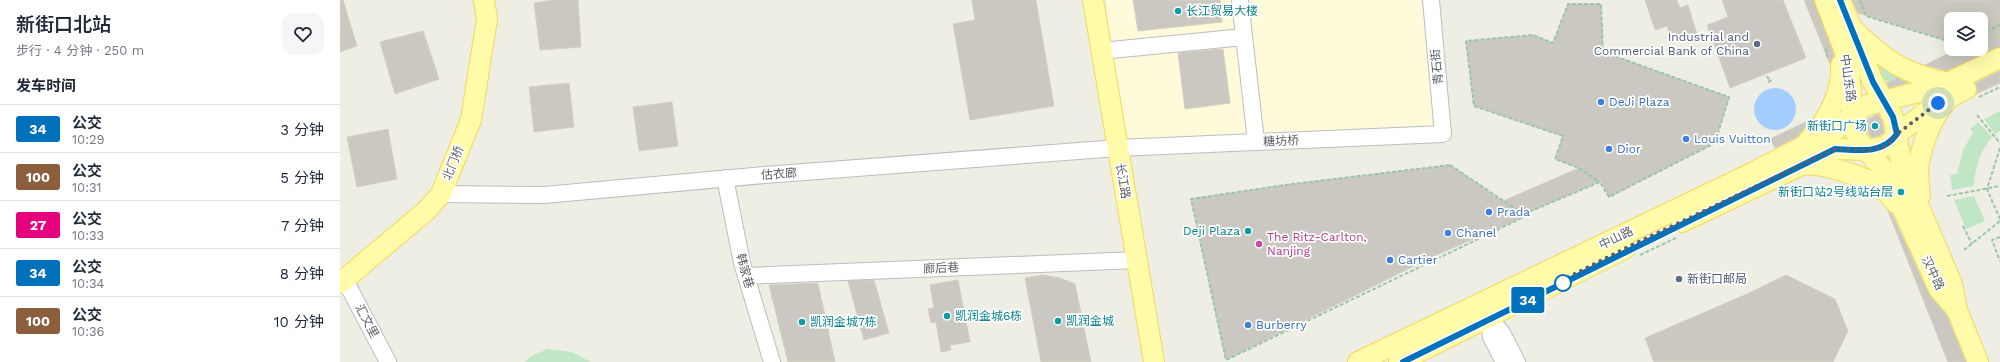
<!DOCTYPE html>
<html lang="zh">
<meta charset="utf-8">
<style>
:root{--surface:#fff;--page:#f6f6f7;--text:#1f2937;--muted:#747a83;--line:#e0e1e3}
body{margin:0;font-family:"Work Sans","Noto Sans SC",sans-serif;background:var(--page);color:var(--text);height:100vh;display:flex;flex-direction:column;font-size:15px;white-space:nowrap}
*{box-sizing:border-box;margin:0}
p{font-size:13px;color:var(--muted)}
.icon{flex:none;width:22px;height:22px;fill:none;stroke:currentColor;stroke-width:2;stroke-linecap:round;stroke-linejoin:round}
.map{position:relative;flex:1;overflow:hidden}
.details{display:flex;flex-direction:column;background:var(--surface);width:340px}
.details>*{flex:none}
.badge{padding:0 8px;border-radius:3px;font-size:14px;line-height:26px}
.tools{position:absolute;left:1604px;top:12px;display:grid;gap:8px}
.tools a{display:grid;place-items:center;width:44px;height:44px;border-radius:8px;background:var(--surface);box-shadow:0 4px 16px #0002;font-size:20px}
.you{position:absolute;width:20px;height:20px;margin:-10px;border:3px solid #fff;border-radius:50%;background:#1a73e8;box-shadow:0 0 0 6px #1a73e833}
.map>.badge{position:absolute;translate:-50% -50%;box-shadow:0 0 0 2px #fff}
h2{padding:0 16px;font-size:15px;line-height:36px}
.round{display:grid;place-items:center;flex:none;width:42px;height:42px;border-radius:12px;background:var(--page)}
.overview{display:flex;align-items:center;justify-content:space-between;height:68px;padding:0 16px}
h1{font-size:19px;font-weight:600;line-height:30px}
ul{padding:0;list-style:none}
li{display:flex;align-items:center;gap:12px;height:48px;padding:0 16px;border-top:1px solid var(--line)}
li div{flex:1}
li b{display:block;font-size:15px}
li em{font-style:normal}
li .badge{min-width:44px;font-weight:700;text-align:center}
main{display:flex;flex:1;min-height:0}
.map>svg:first-child{display:block}
.commercial{fill:#fefada}
.green{fill:#c1e6c5}
.water{fill:#a4cdff}
.building{fill:#cac8c1;stroke:#d4d0c2}
.lines{fill:none;stroke-linecap:round;stroke-linejoin:round}
.minor-casing{stroke:#bcbdc3;stroke-width:18}
.major-casing{stroke:#f2d95a;stroke-width:22}
.path{stroke:#9ac7ac;stroke-width:2;stroke-dasharray:4 2;stroke-linecap:butt}
.minor{stroke:#fff;stroke-width:16}
.major{stroke:#fffba9;stroke-width:20}
.line-casing{stroke:#fff;stroke-width:9}
.line{stroke:#0072bc;stroke-width:6}
.walk{stroke:#5c5f65;stroke-width:4;stroke-dasharray:0 7.2}
.culture-dot{fill:#0f9aa8;stroke:#fff;stroke-width:1.5}
.service-dot{fill:#5c6f8a;stroke:#fff;stroke-width:1.5}
.shop-dot{fill:#3f7fe0;stroke:#fff;stroke-width:1.5}
.hotel-dot{fill:#d1479c;stroke:#fff;stroke-width:1.5}
.stop-dot{fill:#fff;stroke:#0072bc;stroke-width:2}
.labels{text-anchor:middle;dominant-baseline:central;stroke-width:3.5;stroke-linejoin:round;paint-order:stroke}
.culture-label{font-size:12px;fill:#0d838f;stroke:#fff;text-anchor:start}
.service-label{font-size:12px;fill:#4e5e75;stroke:#fff;text-anchor:end}
.street-label{font-size:12px;fill:#5c5f65;stroke:#fff}
.shop-label{font-size:12px;fill:#366cbe;stroke:#fff;text-anchor:start}
.hotel-label{font-size:12px;fill:#b23c85;stroke:#fff;text-anchor:start}
</style>
<main>
<section class="details">
<div class="overview"><div><h1>新街口北站</h1><p>步行 · 4 分钟 · 250 m</p></div><a class="round"><svg class="icon" aria-label="heart" viewBox="0 0 24 24"><path d="M12 20l-8-8c-3-5 5-10 8-4 3-6 11-1 8 4z"/></svg></a></div>
<h2>发车时间</h2>
<ul>
<li><span class="badge" style="background:#0072bc;color:#fff">34</span><div><b>公交</b><p>10:29</p></div><em>3 分钟</em></li>
<li><span class="badge" style="background:#8b5e3c;color:#fff">100</span><div><b>公交</b><p>10:31</p></div><em>5 分钟</em></li>
<li><span class="badge" style="background:#e6007e;color:#fff">27</span><div><b>公交</b><p>10:33</p></div><em>7 分钟</em></li>
<li><span class="badge" style="background:#0072bc;color:#fff">34</span><div><b>公交</b><p>10:34</p></div><em>8 分钟</em></li>
<li><span class="badge" style="background:#8b5e3c;color:#fff">100</span><div><b>公交</b><p>10:36</p></div><em>10 分钟</em></li>
</ul>
</section>
<div class="map">
<svg width="1660" height="362" viewBox="0 0 1660 362">
<rect width="100%" height="100%" fill="#efeee4"/>
<polygon class="commercial" points="766,0 1091,0 1103,134 778,148"/>
<g class="green">
<path d="M1538 66 1566 79C1548 85 1548 84 1536 70Z"/>
<polygon points="1660,111 1660,131 1655,134 1644,119"/>
<path d="M1638 122 1652 137C1640 151 1635 168 1634 186L1612 190 1610 175 1617 174 1623 150 1633 133 1630 129Z"/>
<polygon points="1634,196 1645,221 1626,229 1614,200"/>
<polygon points="207,349 232,352 251,362 185,362 190,357"/>
</g>
<circle class="water" cx="1435" cy="109" r="21"/>
<g class="building">
<polygon points="0,0 3,0 17,46 0,52"/>
<polygon points="213,0 238,0 241,47 200,50 194,3"/>
<polygon points="632,0 696,0 714,106 630,120 613,24 635,20"/>
<polygon points="793,0 880,0 882,22 798,31"/>
<polygon points="1305,0 1337,0 1340,8 1348,5 1357,34 1332,42 1327,26 1315,30"/>
<polygon points="1382,0 1443,0 1466,58 1390,88 1367,25 1388,17"/>
<polygon points="1464,0 1474,0 1494,55 1490,64"/>
<polygon points="1512,0 1660,0 1660,47 1607,71 1585,65 1618,49 1641,49 1641,19 1611,19 1611,42 1518,13"/>
<polygon points="1228,4 1261,4 1263,52 1389,97 1375,143 1269,197 1261,181 1184,214 1186,216 1092,257 886,360 851,199 945,185 1110,165 1163,201 1239,168 1215,159 1223,136 1134,106 1126,41 1193,35 1213,43"/>
<polygon points="83,31 99,79 55,94 40,42"/>
<polygon points="883,49 890,103 845,109 838,53"/>
<polygon points="1660,71 1660,83 1636,94 1637,89 1635,83"/>
<polygon points="1557,78 1568,83 1549,88 1547,83"/>
<polygon points="229,83 234,127 194,132 189,87"/>
<polygon points="332,102 338,146 299,151 293,107"/>
<polygon points="1538,114 1542,121 1544,132 1541,135 1531,138 1524,121"/>
<polygon points="1472,119 1457,137 1435,148 1430,139"/>
<polygon points="48,129 57,179 17,187 7,137"/>
<polygon points="1548,211 1552,214 1589,294 1607,316 1626,362 1608,362"/>
<polygon points="702,275 720,278 735,284 751,362 701,362 685,278"/>
<polygon points="1446,275 1495,299 1508,331 1493,362 1314,362 1305,338 1407,294"/>
<polygon points="534,280 549,333 524,340 508,281"/>
<polygon points="618,280 630,342 610,345 611,350 601,352 596,322 591,323 588,309 594,308 590,285"/>
<polygon points="478,283 495,362 448,362 429,285"/>
</g>
<g class="lines">
<g class="minor-casing">
<g id="minor">
<polyline points="900,0 916,142"/>
<polyline points="761,51 904,37"/>
<polyline points="385,178 402,263 432,362"/>
<polyline points="101,194 204,195 425,175 778,148 1103,134 1091,0"/>
<polyline points="406,276 797,260"/>
<polyline points="5,280 48,362"/>
<polyline points="1148,317 1162,333 1177,362"/>
<polyline points="1148,317 1151,337 1164,362"/>
</g>
</g>
<g class="major-casing">
<g id="major">
<polyline points="753,0 814,362"/>
<polyline points="1485,0 1505,52 1509,68 1513,126 1520,143 1546,172 1599,289 1617,310"/>
<polyline points="1500,0 1533,82 1553,117 1562,167 1612,284 1617,310 1638,362"/>
<path d="M1516 32C1545 61 1568 75 1609 83"/>
<path d="M1467 142C1486 124 1503 92 1501 65"/>
<path d="M1463 165C1482 162 1524 177 1541 187 1546 191 1552 198 1556 203"/>
<path d="M1580 196C1579 184 1577 173 1579 161 1583 142 1592 117 1606 102"/>
<polyline points="1342,222 1495,149 1528,150 1546,146 1551,142 1557,134 1598,103 1626,89"/>
<polyline points="0,283 86,211 101,194 131,120 147,19 144,0"/>
<polyline points="1018,362 1414,172 1497,129 1520,109 1527,105 1599,87 1660,58"/>
<polyline points="1059,362 1286,248"/>
</g>
</g>
<g class="path">
<polyline points="1520,0 1526,16 1611,42"/>
<polyline points="1641,34 1660,25"/>
<polyline points="1486,48 1487,57"/>
<polyline points="1427,76 1430,81"/>
<polyline points="1428,82 1432,80"/>
<polyline points="1639,97 1660,87"/>
<polyline points="1637,115 1660,143"/>
<polyline points="1660,148 1647,189 1660,219"/>
<polygon points="1110,165 1186,216 886,360 851,199 945,185"/>
<polyline points="1607,196 1660,186"/>
<polyline points="1184,214 1260,182 1269,197 1375,143 1389,97 1263,52 1261,4 1228,4 1213,43 1193,35 1126,41 1134,106 1223,136 1215,159 1239,168 1260,182"/>
<polyline points="1623,226 1632,244"/>
<polyline points="1660,237 1652,240 1660,261"/>
<polyline points="1624,250 1660,221"/>
<polyline points="1300,255 1338,237"/>
</g>
<use href="#minor" class="minor"/>
<use href="#major" class="major"/>
</g>
<g class="lines">
<g class="line-casing">
<path id="line" d="M1063 362 1495 149C1518 150 1542 155 1557 134L1553 117 1533 82 1500 0"/>
</g>
<use href="#line" class="line"/>
<polyline class="walk" points="1223,283 1219,282 1290,246 1495,149 1528,150 1546,146 1551,142 1557,134 1598,103"/>
</g>
<g class="culture-dot">
<circle cx="838" cy="11" r="4"/>
<circle cx="1535" cy="126" r="4"/>
<circle cx="1561" cy="192" r="4"/>
<circle cx="908" cy="231" r="4"/>
<circle cx="607" cy="316" r="4"/>
<circle cx="718" cy="321" r="4"/>
<circle cx="462" cy="322" r="4"/>
</g>
<g class="service-dot">
<circle cx="1417" cy="44" r="4"/>
<circle cx="1339" cy="279" r="4"/>
</g>
<g class="shop-dot">
<circle cx="1261" cy="102" r="4"/>
<circle cx="1346" cy="139" r="4"/>
<circle cx="1269" cy="149" r="4"/>
<circle cx="1149" cy="212" r="4"/>
<circle cx="1108" cy="233" r="4"/>
<circle cx="1050" cy="260" r="4"/>
<circle cx="908" cy="325" r="4"/>
</g>
<circle class="hotel-dot" cx="919" cy="244" r="4"/>
<circle class="stop-dot" cx="1223" cy="283" r="8"/>
<g class="labels">
<g class="culture-label">
<text x="846" y="11">长江贸易大楼</text>
<text x="1527" y="126" text-anchor="end">新街口广场</text>
<text x="1553" y="192" text-anchor="end">新街口站2号线站台层</text>
<text x="900" y="231" text-anchor="end">Deji Plaza</text>
<text x="615" y="316">凯润金城6栋</text>
<text x="726" y="321">凯润金城</text>
<text x="470" y="322">凯润金城7栋</text>
</g>
<g class="service-label">
<text x="1409" y="37">Industrial and<tspan x="1409" dy="14">Commercial Bank of China</tspan></text>
<text x="1347" y="279" text-anchor="start">新街口邮局</text>
</g>
<g class="street-label">
<text transform="translate(1097 67) rotate(-96)">青石街</text>
<text transform="translate(1508 78) rotate(82)">中山东路</text>
<text transform="translate(941 141) rotate(-2)">糖坊桥</text>
<text transform="translate(113 163) rotate(-68)">北门桥</text>
<text transform="translate(439 174) rotate(-4)">估衣廊</text>
<text transform="translate(783 181) rotate(80)">长江路</text>
<text transform="translate(1276 238) rotate(-26)">中山路</text>
<text transform="translate(601 268) rotate(-2)">廊后巷</text>
<text transform="translate(405 271) rotate(75)">韩家巷</text>
<text transform="translate(1593 273) rotate(64)">汉中路</text>
<text transform="translate(27 321) rotate(62)">汇文里</text>
</g>
<g class="shop-label">
<text x="1269" y="102">DeJi Plaza</text>
<text x="1354" y="139">Louis Vuitton</text>
<text x="1277" y="149">Dior</text>
<text x="1157" y="212">Prada</text>
<text x="1116" y="233">Chanel</text>
<text x="1058" y="260">Cartier</text>
<text x="916" y="325">Burberry</text>
</g>
<g class="hotel-label">
<text x="927" y="237">The Ritz-Carlton,<tspan x="927" dy="14">Nanjing</tspan></text>
</g>
</g>
</svg>
<div class="tools">
<a><svg class="icon" aria-label="layers" viewBox="0 0 24 24"><path d="M12 4l9 5-9 5-9-5zM3 14l9 5 9-5"/></svg></a>
</div>
<div class="you" style="left:1598px;top:103px"></div>
<b class="badge" style="left:1188px;top:300px;background:#0072bc;color:#fff">34</b>
</div>
</main>
